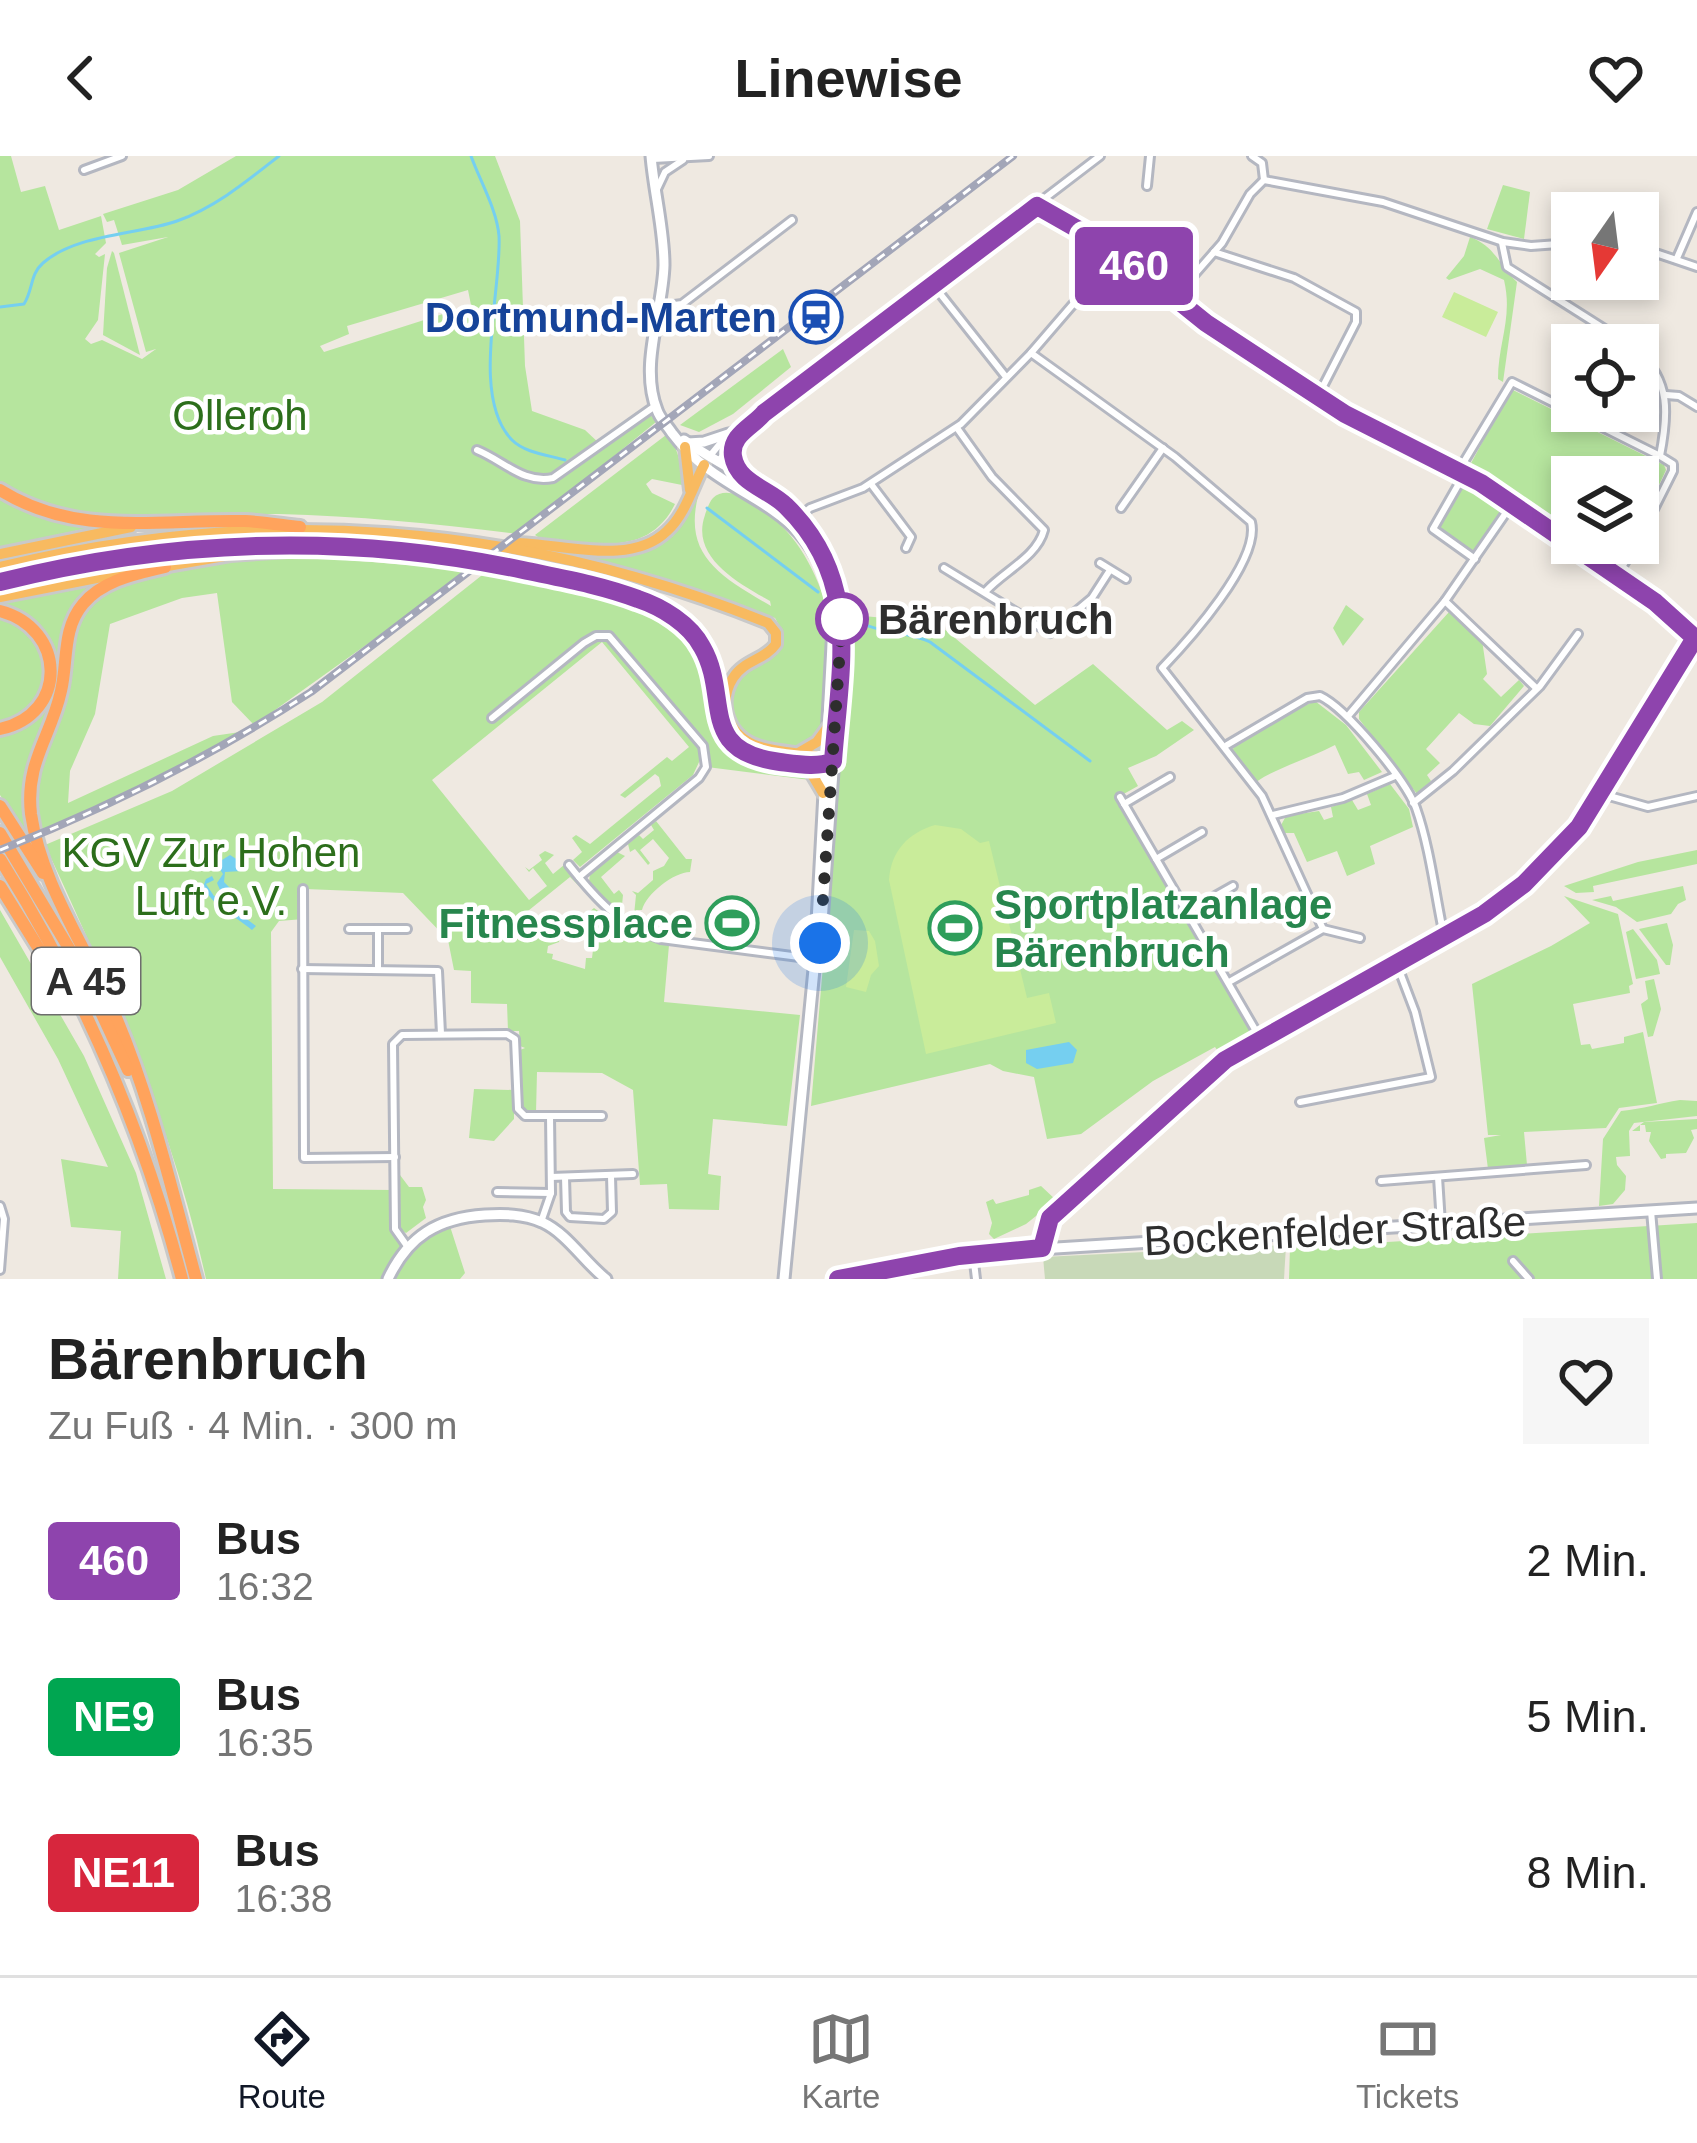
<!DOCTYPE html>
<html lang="de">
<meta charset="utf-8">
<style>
:root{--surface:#fff;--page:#f6f6f6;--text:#222;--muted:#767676;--line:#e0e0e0;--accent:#111827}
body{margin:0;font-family:Arial,sans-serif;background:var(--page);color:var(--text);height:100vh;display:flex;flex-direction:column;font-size:45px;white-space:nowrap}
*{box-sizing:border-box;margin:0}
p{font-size:39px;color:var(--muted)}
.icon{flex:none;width:66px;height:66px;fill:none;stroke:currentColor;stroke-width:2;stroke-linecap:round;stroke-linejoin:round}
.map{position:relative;height:1123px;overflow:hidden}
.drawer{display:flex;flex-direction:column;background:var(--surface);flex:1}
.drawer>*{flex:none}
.badge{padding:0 24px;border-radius:9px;font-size:42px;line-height:78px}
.needle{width:78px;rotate:194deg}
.controls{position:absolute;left:1551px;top:36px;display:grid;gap:24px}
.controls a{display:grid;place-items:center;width:108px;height:108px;border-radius:0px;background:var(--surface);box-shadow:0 6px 18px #0003;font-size:60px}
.you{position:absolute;width:60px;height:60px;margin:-30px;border:9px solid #fff;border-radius:50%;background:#1a73e8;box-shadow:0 0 0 18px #1a73e833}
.map>.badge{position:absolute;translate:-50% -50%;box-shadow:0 0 0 6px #fff}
.round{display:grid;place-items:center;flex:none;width:126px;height:126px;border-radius:0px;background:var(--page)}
.headline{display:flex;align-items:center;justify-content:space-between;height:204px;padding:0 48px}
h1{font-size:57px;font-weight:700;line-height:90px}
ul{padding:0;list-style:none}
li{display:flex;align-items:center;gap:36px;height:156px;padding:0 48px}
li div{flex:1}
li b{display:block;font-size:45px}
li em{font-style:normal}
li .badge{min-width:132px;font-weight:700;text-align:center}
header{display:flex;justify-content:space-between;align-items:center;height:156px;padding:0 48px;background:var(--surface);font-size:54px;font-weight:700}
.dock{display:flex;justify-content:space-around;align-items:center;height:168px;border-top:3px solid var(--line);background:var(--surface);font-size:33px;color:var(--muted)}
.dock a{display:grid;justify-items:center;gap:6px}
.dock .selected{color:var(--accent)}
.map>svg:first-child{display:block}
.green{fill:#b6e59e;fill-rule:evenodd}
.cemetery{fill:#c8d9b8}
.pitch{fill:#c9ec9a}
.water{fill:#75cff0}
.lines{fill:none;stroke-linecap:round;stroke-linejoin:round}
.stream{stroke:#75cff0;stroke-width:3}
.minor-casing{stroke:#b4b7c1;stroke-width:12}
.secondary-casing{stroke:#b4b7c1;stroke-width:15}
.trunk-casing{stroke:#c9c9c9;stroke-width:16}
.motorway-casing{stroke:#c9c9c9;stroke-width:18}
.minor{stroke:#fff;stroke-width:6}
.secondary{stroke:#fff;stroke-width:9}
.trunk{stroke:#f8ba60;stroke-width:10}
.motorway{stroke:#ffa35c;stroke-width:12}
.rail-casing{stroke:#a3a6b8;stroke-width:8}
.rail{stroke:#fff;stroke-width:3;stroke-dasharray:9;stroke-linecap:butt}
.line-casing{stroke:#fff;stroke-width:27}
.line{stroke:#8e44ad;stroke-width:18}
.walk{stroke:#2e2e2e;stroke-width:12;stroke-dasharray:0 21.6}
.stop-dot{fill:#fff;stroke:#8e44ad;stroke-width:6}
.labels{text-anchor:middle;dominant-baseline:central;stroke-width:9;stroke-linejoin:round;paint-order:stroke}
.shield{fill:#fff;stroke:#6d6d6d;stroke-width:3}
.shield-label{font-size:39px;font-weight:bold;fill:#2e2e2e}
.transit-label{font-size:42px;font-weight:bold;fill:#164399;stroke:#fff;text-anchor:end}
.park-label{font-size:42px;fill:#2c6e1b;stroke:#fff}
.stop-label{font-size:42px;font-weight:bold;fill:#2e2e2e;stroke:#fff;text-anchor:start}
.leisure-label{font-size:42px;font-weight:bold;fill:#27864d;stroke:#fff;text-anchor:start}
.street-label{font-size:42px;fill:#2e2e2e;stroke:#fff}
</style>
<header><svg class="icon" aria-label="back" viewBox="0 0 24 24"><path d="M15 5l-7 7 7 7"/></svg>Linewise<svg class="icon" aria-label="heart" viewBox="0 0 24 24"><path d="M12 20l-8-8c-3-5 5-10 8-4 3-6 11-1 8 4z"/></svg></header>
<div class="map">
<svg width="1697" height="1123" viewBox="0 0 1697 1123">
<rect width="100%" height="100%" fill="#efe9e1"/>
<g class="green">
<path d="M0 0H11L21 36 45 30 59 74 101 60 106 87 95 98 99 101 105 98 98 164 85 183 91 188 102 184 142 203 156 193 146 196 119 97 168 81 122 89 114 64 107 66 103 58 178 34 236 0H495L520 65 525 210 532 255 585 274 601 289 647 254 656 266 518 378C438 368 359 360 279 358 186 356 81 382 0 326ZM468 134 471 149 324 196 320 190 349 178 347 170Z"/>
<polygon points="1503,29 1530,36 1524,83 1487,73"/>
<path d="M1470 81C1495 90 1499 109 1517 126L1503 226 1498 223C1498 186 1513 162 1504 124L1480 113 1449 124 1446 122 1464 100Z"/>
<polygon points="112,95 114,97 140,199 103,179 107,112"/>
<polygon points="783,193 791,211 733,258 699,276 680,269"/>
<polygon points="1511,233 1664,309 1666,314 1638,374 1638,321 1572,321 1572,382 1472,312 1470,309"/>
<path d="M666 279C680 291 681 313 682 329L652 323 646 328 652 337 675 348C648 403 592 386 541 383L535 379Z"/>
<path d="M704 321C677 394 712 416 771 450L770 445C738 427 690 401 705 359 706 355 710 345 713 342 722 333 736 337 746 343 793 369 814 409 829 457 834 475 827 503 826 522 825 536 826 553 823 567 810 623 696 577 738 522 750 507 770 505 781 490L783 477 775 462 679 428 557 395 654 389Z"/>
<polygon points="1470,328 1502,353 1477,393 1467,395 1438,374 1438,369 1461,330"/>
<polygon points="0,338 42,360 98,370 0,391"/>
<polygon points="1580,387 1629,387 1613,410"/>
<path d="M255 401 322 402 471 414 254 569 232 546 217 437 182 442 110 468 95 558 70 615 68 647 213 580 240 576 132 636 41 674C29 629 47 590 64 549 75 523 69 493 79 467 100 415 206 407 255 401Z"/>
<path d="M486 416C541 427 673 441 699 496 712 523 705 560 724 585 746 612 782 602 809 619L810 624 707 611 700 604 693 619 580 711 573 704 582 696 572 682 576 679 590 688 661 630 659 621 655 618 625 642 620 639 667 601 672 605 689 591 602 486 432 624 529 744 547 730 533 712 529 716 525 711 529 714 542 704 539 699 545 695 554 699 545 707 553 718 564 709 585 736 570 721 523 759 542 783 547 780 550 784 562 771 559 786 548 790 547 797 553 798 552 803 585 813 586 802H592L596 769 588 757 594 752 623 773 669 789 664 846 800 859 787 970 713 963 708 1018 721 1020 719 1054 669 1053 667 1028 640 1029 633 934 602 917 537 916 536 957 526 956 521 952 520 894 525 892 520 890 519 875H508L507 848 471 847V815L454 814 448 784 403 737 306 733 304 763 279 765 271 776 273 1033 395 1034V1073L406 1090 448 1064 465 1117 460 1123H206C173 971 110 830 45 689L172 635 322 546Z"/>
<path d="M105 424 81 445 50 558 32 599 29 614 38 699 0 639V578C13 571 31 564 42 554 52 544 52 532 52 518 53 483 36 458 0 450V446Z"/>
<polygon points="1346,449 1364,463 1343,490 1333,472"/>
<polygon points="1449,456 1482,484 1487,518 1483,523 1501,541 1519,524 1524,530 1490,570 1474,568 1459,557 1426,593 1440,607 1427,619 1431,625 1417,638 1359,563 1359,556"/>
<polygon points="853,459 937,467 1035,549 1093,508 1167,574 1182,565 1194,574 1156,600 1128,612 1138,630 1120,640 1260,882 1224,904 1215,891 1153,925 1081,978 1047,983 1034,921 1003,915 990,908 811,950"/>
<path d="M0 460C9 464 20 468 27 474 63 504 41 557 0 567Z"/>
<path d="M1315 545 1346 569 1382 616 1364 624 1359 616 1348 618 1335 589C1309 603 1280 610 1256 626L1232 594 1235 590 1274 564Z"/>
<polygon points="1390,628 1409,653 1413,671 1370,690 1375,708 1347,720 1337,695 1307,706 1294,677 1285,677 1280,671 1286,660 1319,655 1324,664 1333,661 1331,651 1352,644 1358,654 1371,649 1367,638"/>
<path d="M656 665 686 703H692L690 716C674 716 646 738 642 754H636L639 769 627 763 634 759 636 739 632 735 638 737 653 724V715L664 710 669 702 653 683 640 694 650 707 648 709 635 693 630 696 628 688 639 679 643 683 654 674 651 669Z"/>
<polygon points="1697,694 1697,708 1593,730 1594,736 1576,737 1564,730 1638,706"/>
<polygon points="617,696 625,700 601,721 614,738 619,734 623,739 621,759 589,726 590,717"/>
<polygon points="1683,730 1686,744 1678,748 1671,758 1637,766 1616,751 1592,744 1611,740 1613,745"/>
<polygon points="1564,740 1618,758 1633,828 1629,830 1630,837 1573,848 1581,889 1590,888 1592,893 1624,887 1624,881 1643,876 1657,947 1619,952 1606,972 1524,976 1527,1009 1488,1013 1484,982 1501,979 1488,979 1472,828 1551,790 1590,767"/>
<polygon points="0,754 84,900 136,1017 166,1123 118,1123 121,1075 71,1071 61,1003 108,1011 58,903 0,801"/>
<polygon points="1667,767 1673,789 1670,809 1666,809 1639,773"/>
<polygon points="1633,773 1657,804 1660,818 1636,823 1626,776"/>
<polygon points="1654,823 1661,853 1653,880 1648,881 1641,848 1648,843 1645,825"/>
<polygon points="474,933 514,934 514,963 494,985 469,982"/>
<path d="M1680 944 1697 945V960L1634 967 1629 975 1630 1000 1616 1001 1617 1009 1626 1020 1625 1034 1613 1048 1599 1050 1603 983 1621 955C1644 953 1659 947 1680 944Z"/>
<polygon points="1697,963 1697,973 1691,974 1694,982 1686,997 1666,998 1666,1002 1661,1003 1649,985 1651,976 1646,976 1645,969 1640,969 1640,975 1632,975 1644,966"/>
<polygon points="400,1019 409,1031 422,1031 426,1044 423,1051 426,1062 406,1077 400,1073"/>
<polygon points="1041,1030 1056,1044 1026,1068 994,1083 989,1078 992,1067 986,1046 993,1043 996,1048 1029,1039 1029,1034"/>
<polygon points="1697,1067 1697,1123 1289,1123 1290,1092"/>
</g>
<polygon class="cemetery" points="1286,1089 1284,1123 1045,1123 1043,1101"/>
<g class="pitch">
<polygon points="1454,136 1498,156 1486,181 1442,161"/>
<path d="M935 669 961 673 980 687 989 685 1027 842 1049 837 1056 867 926 898 889 724C891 695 908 677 935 669Z"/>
<polygon points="854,774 869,775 875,785 879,810 871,819 866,836 846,831"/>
</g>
<g class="water">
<path d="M230 699 241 706 242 715 225 716 224 726 233 735 232 752 256 770 252 774C234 759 214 751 203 731L206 723 212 720 214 724 206 728 214 740 223 741 217 727 223 718 219 712 222 704Z"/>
<polygon points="1069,886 1077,894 1073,907 1037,913 1026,907 1026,894"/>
</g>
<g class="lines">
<g class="stream">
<path d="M471 0C480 25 497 54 499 80 502 134 470 241 512 284 525 297 548 299 565 304"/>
<path d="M0 151 24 148C33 134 30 118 43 107 76 78 137 79 177 65 216 51 247 25 279 0"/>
<polyline points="707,352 818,436"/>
<path d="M861 467C883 478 907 475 930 486L1090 605"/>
</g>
<g class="minor-casing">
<g id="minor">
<polyline points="1252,0 1262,7 1264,24"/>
<polyline points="653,3 709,0"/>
<polyline points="84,14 122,0"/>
<polyline points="1147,30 1150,0"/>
<polyline points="657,33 665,16 683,4"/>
<polyline points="1037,49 1118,96 1206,167 1345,258 1481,327 1655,446 1697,484"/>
<polyline points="1502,87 1507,111 1630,189"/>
<polyline points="1638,91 1697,111"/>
<polyline points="1214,96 1294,122 1356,156 1356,166 1318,240"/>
<polyline points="1677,102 1697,56"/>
<polyline points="934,130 1006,221"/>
<polyline points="1173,143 1222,87 1250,38 1264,24 1383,46 1503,86 1531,90 1572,87"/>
<polyline points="659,151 682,148 792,64"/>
<path d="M1638 196C1671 225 1668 259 1660 300L1673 308V315L1638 385"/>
<path d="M1031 197 1175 301 1251 366C1261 404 1188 485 1162 512L1262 640 1323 773"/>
<polyline points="1666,239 1679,240 1697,251"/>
<path d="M957 272 992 321 1044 374C1037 401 1004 415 986 435"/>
<path d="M477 294C504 305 523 328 553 322L655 250"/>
<polyline points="709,301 728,278 760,258"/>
<polyline points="717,306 764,257 1100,0"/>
<polyline points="1459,314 1512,226 1660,300"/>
<polyline points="1465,317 1433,373 1475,403"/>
<polyline points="871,328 911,381 906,392"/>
<polyline points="1121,352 1163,292"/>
<polyline points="798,362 810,352 863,332 961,268 1031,197 1118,96"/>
<polyline points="1100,407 1126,423"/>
<polyline points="944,412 1050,477 1092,442 1110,414"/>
<polyline points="1617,419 1637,387"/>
<polyline points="1445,445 1535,531"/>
<polyline points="1348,560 1445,445 1512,348"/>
<polyline points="492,562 584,487 596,480 609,480 703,590 706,611 699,622 579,721"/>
<path d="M1227 589 1307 542 1320 540C1346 552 1406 624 1416 652 1430 692 1435 738 1444 780"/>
<polyline points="1602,638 1648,651 1697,640"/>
<polyline points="1120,641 1260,882"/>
<polyline points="1413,647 1453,615 1540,530 1578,478"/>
<polyline points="1124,648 1170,621"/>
<polyline points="1273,659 1343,642 1395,620"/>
<polyline points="1156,703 1202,676"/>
<path d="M569 709C596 743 619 769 661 783L815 803"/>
<polyline points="303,733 304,1002 395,1001"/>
<polyline points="1187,756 1233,730"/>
<polyline points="349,773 407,773"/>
<polyline points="378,812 378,773"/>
<polyline points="302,813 438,815 441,878"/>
<polyline points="1229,826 1323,773 1360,782"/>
<polyline points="1300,946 1431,921 1415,856 1396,806"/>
<polyline points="550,960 602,960"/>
<polyline points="551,1021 633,1018"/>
<polyline points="565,1021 566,1056 570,1061 604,1063 612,1056 611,1020"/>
<polyline points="1438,1021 1441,1068"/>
<polyline points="1381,1025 1586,1009"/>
<polyline points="497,1036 551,1037"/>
<polyline points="0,1050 4,1063 0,1114"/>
<polyline points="1651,1055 1657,1123"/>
<polyline points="407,1090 395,1073 393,888 402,879 507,878 515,883 518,953 525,960 550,960 551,1037 541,1066"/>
<polyline points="1042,1092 1050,1062 1224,904 1484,757 1524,728 1562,691 1586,661 1697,481"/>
<polyline points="973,1098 976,1123"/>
<polyline points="1513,1105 1529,1123"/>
</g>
</g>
<g class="secondary-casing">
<g id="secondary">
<path d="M651 0C654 36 664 73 664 109 663 155 639 209 657 254 660 263 667 269 672 277 728 352 812 337 834 452L815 803 784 1123"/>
<polyline points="735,283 733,298 742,320"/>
<path d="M684 284C712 304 745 319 773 339 817 370 841 426 843 479L822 766 816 800"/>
<polyline points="688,287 704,286 728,278"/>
<path d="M388 1123C408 1080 438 1062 485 1059 504 1058 523 1058 542 1066 568 1078 584 1106 606 1123"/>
<polyline points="838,1123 959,1100 1008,1095 1697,1052"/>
</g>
</g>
<g class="trunk-casing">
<g id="trunk">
<polyline points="685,291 690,334"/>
<path d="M512 387C559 386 629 412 667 375 685 359 693 330 704 309"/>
<polyline points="0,398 131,371"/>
<path d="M0 411C260 347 519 366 768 467L776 477V488C765 504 744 504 733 522 726 533 724 546 727 558 740 606 799 590 833 605"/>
<polyline points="156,412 230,399 287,395"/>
<path d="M0 426C173 384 348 378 523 414 561 422 601 429 638 443 659 451 684 464 698 483 734 532 690 594 780 606 795 608 819 612 833 605"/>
<polyline points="0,441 132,415"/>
<polyline points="800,596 817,586 828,571"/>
<polyline points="796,610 810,615 823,637"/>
</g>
</g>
<g class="motorway-casing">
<g id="motorway">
<path d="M0 334C77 382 159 363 245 365 263 366 282 369 300 371"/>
<path d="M165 411C136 418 103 424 83 448 62 473 68 505 61 535 51 581 25 606 31 658 41 727 85 789 112 852 150 939 171 1031 196 1123"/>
<path d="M0 455C66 472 69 558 0 573"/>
<polyline points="0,650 43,717"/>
<polyline points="0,677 79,809 128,914"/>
<path d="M0 703C82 833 143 975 182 1123"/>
<polyline points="0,730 72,846"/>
</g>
</g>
<use href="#minor" class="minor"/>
<use href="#secondary" class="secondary"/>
<use href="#trunk" class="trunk"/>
<use href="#motorway" class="motorway"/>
<g class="rail-casing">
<path id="rail" d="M0 694C110 651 212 600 311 536L1013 0"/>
</g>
<use href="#rail" class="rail"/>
</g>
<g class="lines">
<g class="line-casing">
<path id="line" d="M0 426C172 383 349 377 523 414 561 422 601 429 638 443 662 451 690 468 702 491 731 541 696 595 780 606 796 608 819 612 833 605 840 511 862 424 786 350 769 333 737 327 733 300 730 279 752 271 764 257L1037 50 1118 96 1206 167 1345 258 1481 327 1655 446 1695 482 1579 671 1524 728 1484 758 1225 904 1050 1062 1042 1092 959 1100 838 1123"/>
</g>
<use href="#line" class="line"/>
<polyline class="walk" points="820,787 842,463"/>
</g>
<defs>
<g id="station-ring" transform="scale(2.7)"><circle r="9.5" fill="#fff" stroke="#1a4fb4" stroke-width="1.5"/><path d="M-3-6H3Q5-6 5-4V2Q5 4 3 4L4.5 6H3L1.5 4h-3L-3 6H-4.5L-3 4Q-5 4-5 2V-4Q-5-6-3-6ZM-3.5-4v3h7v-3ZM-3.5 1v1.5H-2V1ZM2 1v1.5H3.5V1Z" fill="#1a4fb4"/></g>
<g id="stadium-ring" transform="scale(2.7)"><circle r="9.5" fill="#fff" stroke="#2e9e5b" stroke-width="1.5"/><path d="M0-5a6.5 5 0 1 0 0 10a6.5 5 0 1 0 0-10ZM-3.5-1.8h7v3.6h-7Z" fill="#2e9e5b"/></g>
</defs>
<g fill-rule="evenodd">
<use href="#station-ring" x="816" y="161"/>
<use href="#stadium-ring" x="732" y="767"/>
<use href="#stadium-ring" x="955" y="772"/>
</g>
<circle class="stop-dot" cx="842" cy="463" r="24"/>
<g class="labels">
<rect class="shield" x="32" y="792" width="108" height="66" rx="9"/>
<g class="shield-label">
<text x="86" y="825">A 45</text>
</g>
<g class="transit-label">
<text x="777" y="161">Dortmund-Marten</text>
</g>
<g class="park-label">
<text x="240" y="259">Olleroh</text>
<text x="211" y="696">KGV Zur Hohen<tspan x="211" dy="48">Luft e.V.</tspan></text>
</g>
<g class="stop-label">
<text x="878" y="463">Bärenbruch</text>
</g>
<g class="leisure-label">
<text x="994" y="748">Sportplatzanlage<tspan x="994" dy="48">Bärenbruch</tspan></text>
<text x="693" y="767" text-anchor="end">Fitnessplace</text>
</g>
<g class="street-label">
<text transform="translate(1335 1075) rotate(-3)">Bockenfelder Straße</text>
</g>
</g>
</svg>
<div class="controls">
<a><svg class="needle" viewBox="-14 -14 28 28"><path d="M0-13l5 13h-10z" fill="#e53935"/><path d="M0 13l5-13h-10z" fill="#767676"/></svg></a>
<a><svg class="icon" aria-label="locate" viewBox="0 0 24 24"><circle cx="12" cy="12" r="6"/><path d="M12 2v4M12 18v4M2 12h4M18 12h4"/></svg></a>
<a><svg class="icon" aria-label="layers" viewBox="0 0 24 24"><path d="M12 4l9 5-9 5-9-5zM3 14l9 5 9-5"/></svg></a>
</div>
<div class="you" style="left:820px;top:787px"></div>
<b class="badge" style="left:1134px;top:110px;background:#8e44ad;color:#fff">460</b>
</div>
<section class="drawer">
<div class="headline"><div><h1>Bärenbruch</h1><p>Zu Fuß · 4 Min. · 300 m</p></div><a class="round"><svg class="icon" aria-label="heart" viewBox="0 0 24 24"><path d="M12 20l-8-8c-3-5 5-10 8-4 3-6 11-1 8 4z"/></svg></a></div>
<ul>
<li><span class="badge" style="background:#8e44ad;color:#fff">460</span><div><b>Bus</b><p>16:32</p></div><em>2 Min.</em></li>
<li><span class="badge" style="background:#00a651;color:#fff">NE9</span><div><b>Bus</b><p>16:35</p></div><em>5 Min.</em></li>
<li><span class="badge" style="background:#d7263d;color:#fff">NE11</span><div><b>Bus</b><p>16:38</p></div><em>8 Min.</em></li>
</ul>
</section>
<nav class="dock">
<a class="selected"><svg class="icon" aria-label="directions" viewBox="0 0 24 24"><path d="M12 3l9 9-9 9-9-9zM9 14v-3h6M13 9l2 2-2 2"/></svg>Route</a>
<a><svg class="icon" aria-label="map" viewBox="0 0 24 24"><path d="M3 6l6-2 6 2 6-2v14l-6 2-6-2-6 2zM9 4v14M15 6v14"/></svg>Karte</a>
<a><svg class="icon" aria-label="tickets" viewBox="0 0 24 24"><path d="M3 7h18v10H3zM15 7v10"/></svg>Tickets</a>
</nav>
